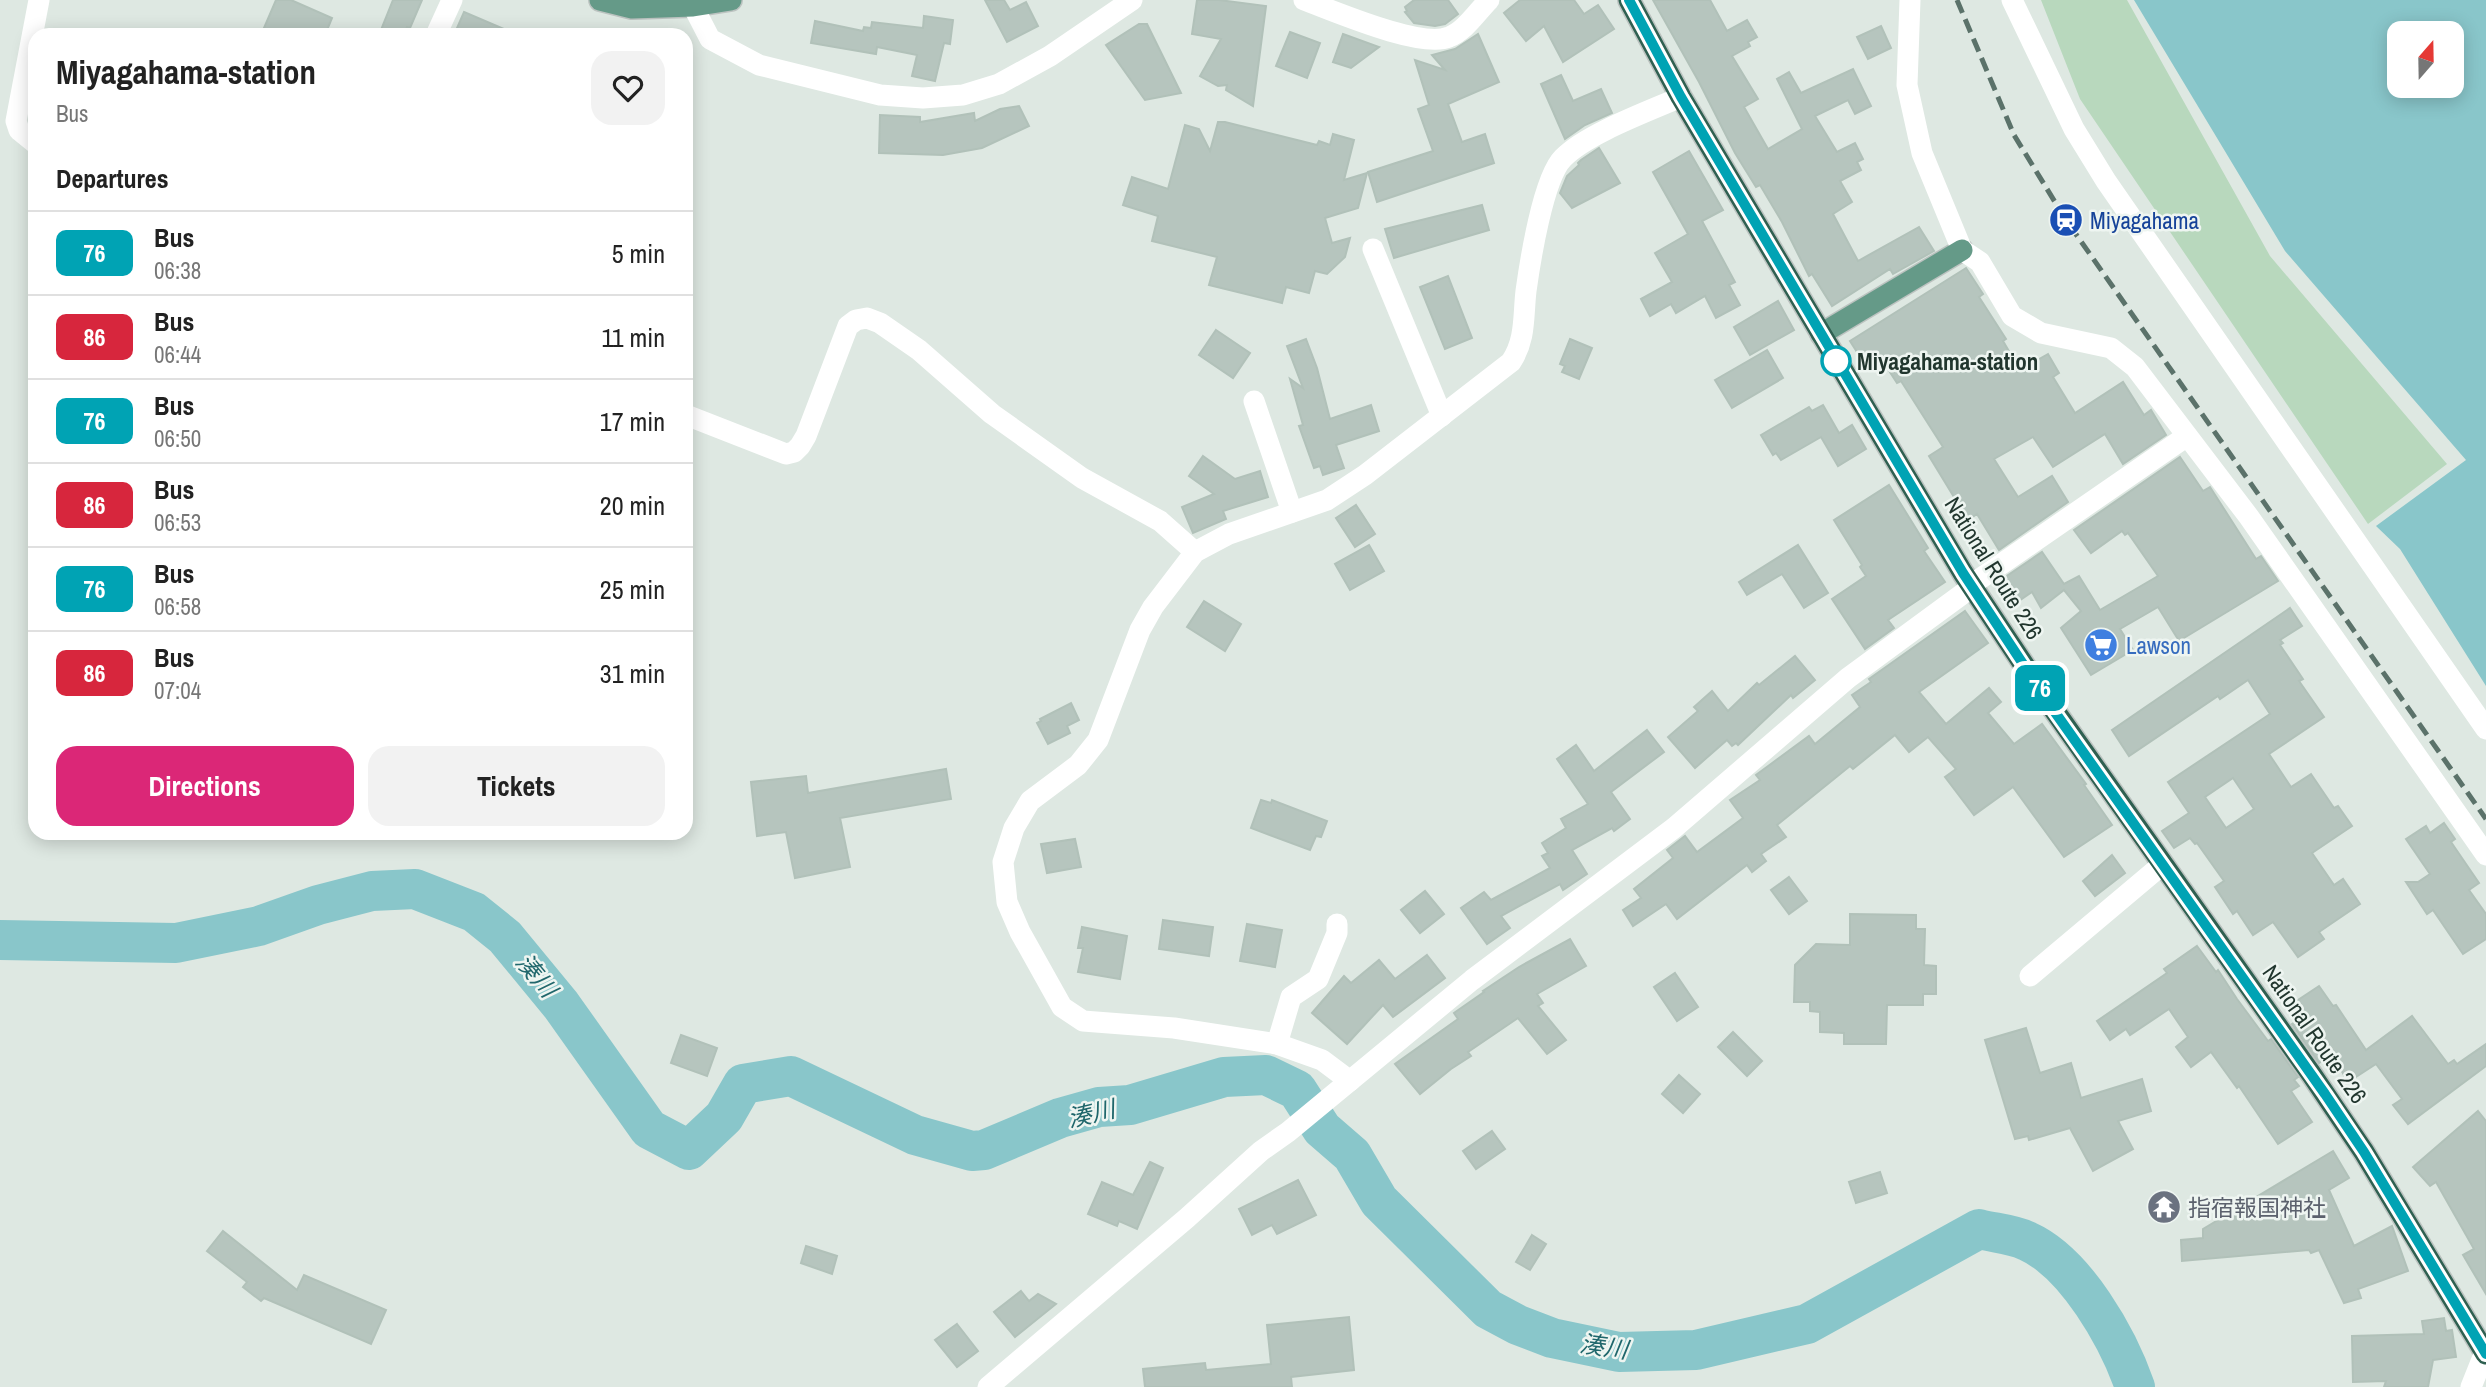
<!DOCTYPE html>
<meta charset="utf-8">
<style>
:root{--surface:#fff;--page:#f2f2f2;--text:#222;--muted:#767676;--line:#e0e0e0;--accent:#db2777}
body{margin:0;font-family:"Archivo Narrow","Noto Sans JP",sans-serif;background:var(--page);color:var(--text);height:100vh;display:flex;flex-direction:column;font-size:26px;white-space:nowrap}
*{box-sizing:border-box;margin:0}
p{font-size:23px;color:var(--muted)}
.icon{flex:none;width:38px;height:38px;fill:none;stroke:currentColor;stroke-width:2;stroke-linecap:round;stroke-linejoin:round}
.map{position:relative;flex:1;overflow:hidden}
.panel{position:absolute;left:28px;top:28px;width:665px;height:812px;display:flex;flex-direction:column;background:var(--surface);border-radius:21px;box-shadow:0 4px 18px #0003}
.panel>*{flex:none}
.badge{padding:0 14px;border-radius:10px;font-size:24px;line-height:46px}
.needle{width:46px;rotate:20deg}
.buttons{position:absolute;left:2387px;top:21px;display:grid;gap:14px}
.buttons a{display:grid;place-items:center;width:77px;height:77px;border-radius:14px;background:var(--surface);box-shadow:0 4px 18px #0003;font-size:35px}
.map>.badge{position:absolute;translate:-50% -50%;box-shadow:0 0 0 4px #fff}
h2{padding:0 28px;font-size:26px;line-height:63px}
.round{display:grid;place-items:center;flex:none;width:74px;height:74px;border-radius:21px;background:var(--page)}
.head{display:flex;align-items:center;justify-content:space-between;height:119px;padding:0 28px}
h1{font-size:33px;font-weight:700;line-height:52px}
.action{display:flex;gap:14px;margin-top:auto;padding:14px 28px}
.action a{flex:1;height:80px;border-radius:21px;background:var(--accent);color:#fff;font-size:28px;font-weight:700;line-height:80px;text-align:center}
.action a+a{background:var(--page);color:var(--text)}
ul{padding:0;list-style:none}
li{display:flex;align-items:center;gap:21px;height:84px;padding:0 28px;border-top:2px solid var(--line)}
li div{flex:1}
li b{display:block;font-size:26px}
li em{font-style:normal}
li .badge{min-width:77px;font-weight:700;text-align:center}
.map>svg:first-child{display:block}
.green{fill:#b8d8bd}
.water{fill:#89c6ca;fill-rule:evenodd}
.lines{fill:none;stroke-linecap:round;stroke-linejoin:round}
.river{stroke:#89c6ca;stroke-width:40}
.building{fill:#b6c5be;stroke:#b1c1b9;stroke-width:2;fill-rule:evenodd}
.major-casing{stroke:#bcc3c0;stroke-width:24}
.highway-casing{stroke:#bcc3c0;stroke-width:24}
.minor{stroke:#fff;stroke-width:21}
.major{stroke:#659a88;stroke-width:21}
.highway{stroke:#2f6051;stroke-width:21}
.rail{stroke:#5b726a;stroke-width:5;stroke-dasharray:14 7;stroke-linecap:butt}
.line-casing{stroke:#fff;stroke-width:16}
.line{stroke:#00a3b4;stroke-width:10}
.stop-dot{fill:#fff;stroke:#00a3b4;stroke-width:3.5}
.labels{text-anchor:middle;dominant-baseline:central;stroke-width:5;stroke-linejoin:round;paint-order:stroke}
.transit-label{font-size:23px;fill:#164399;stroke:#eef5f1;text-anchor:start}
.stop-label{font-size:23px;font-weight:bold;fill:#21362e;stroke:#eef5f1;text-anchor:start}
.street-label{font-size:23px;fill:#21362e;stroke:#eef5f1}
.shop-label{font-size:23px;fill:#366cbe;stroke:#eef5f1;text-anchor:start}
.worship-label{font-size:23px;fill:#5b616d;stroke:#eef5f1;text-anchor:start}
.water-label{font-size:24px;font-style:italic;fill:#20676c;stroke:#eef5f1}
</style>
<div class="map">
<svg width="2486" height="1387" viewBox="0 0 2486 1387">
<rect width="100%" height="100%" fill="#dee8e2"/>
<polygon class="green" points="2041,0 2127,0 2270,256 2447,464 2368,524 2080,99"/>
<path class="water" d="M2134 0H2486V686L2400 549 2376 526 2466 460 2285 251ZM2399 33H2452V86H2399Z"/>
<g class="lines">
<path class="river" d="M0 940 176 943 259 926 318 905 372 891 415 889 474 912 505 937 561 1005 649 1129 689 1150 724 1117 743 1084 791 1076 915 1135 972 1151 984 1150 1060 1118 1099 1107 1130 1105 1224 1077 1266 1075 1297 1090 1322 1129 1352 1155 1379 1201 1488 1309 1518 1325 1552 1338 1619 1352 1696 1350 1807 1324 1979 1229C1994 1233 2013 1234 2027 1241 2076 1263 2118 1338 2135 1387"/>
</g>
<g class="building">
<polygon points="276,0 291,0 332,18 325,35 261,35"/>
<polygon points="393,0 422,0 410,28 407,27 404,35 379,35"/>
<polygon points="985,0 1004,0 1010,10 1026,2 1038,26 1007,42"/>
<polygon points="1197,0 1219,0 1266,6 1253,106 1226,90 1227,85 1218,86 1200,76 1221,39 1192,34"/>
<polygon points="1414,0 1448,0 1458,14 1445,24 1435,26 1414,23 1405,12 1407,11 1405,7"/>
<polygon points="1520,0 1574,0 1584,14 1598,5 1614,29 1563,62 1544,26 1526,41 1504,13"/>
<polygon points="1653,0 1710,0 1727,31 1747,20 1757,37 1748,42 1750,46 1732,56 1758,99 1744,107 1768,149 1802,129 1777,79 1789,72 1801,93 1853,69 1871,106 1855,114 1848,100 1815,116 1837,152 1855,143 1863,159 1857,162 1861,170 1840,181 1852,202 1833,214 1858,261 1919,227 1934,251 1893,274 1890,269 1832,306 1812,274 1809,276 1782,222 1760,185 1756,187 1735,153 1699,82"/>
<polygon points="464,12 518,35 454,35"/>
<polygon points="924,16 953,20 950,44 944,43 935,81 912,76 917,55 877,47 876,54 811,43 815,21 863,31 864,27 871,28 872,22 923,28"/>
<polygon points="1139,24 1147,24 1181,93 1145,100 1106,45"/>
<polygon points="1881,26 1891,48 1868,59 1857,37"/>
<polygon points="1290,32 1320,43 1307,78 1276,66"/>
<polygon points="1343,34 1379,47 1351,68 1333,62"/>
<polygon points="1478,34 1499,82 1448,104 1462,142 1485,134 1494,163 1377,202 1368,172 1433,151 1418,109 1429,105 1415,60 1445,70 1432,55 1455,49"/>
<polygon points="1561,75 1573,101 1601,89 1612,113 1585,125 1565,139 1541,84"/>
<polygon points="1019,106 1029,126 982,148 943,155 879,153 880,115 920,117 920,122 974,113 975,121 1000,109"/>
<polygon points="1218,122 1225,122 1317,145 1319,141 1330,145 1333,134 1354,140 1344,180 1367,173 1358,208 1325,218 1332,243 1350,238 1345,257 1327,274 1315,271 1309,293 1286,287 1282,303 1209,285 1217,257 1152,241 1158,216 1123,205 1132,177 1168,189 1185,125 1199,129 1210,151"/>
<polygon points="1599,148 1620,183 1572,208 1560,193 1567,176 1579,165 1578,163 1581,160"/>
<polygon points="1689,151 1723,210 1702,221 1735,282 1729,285 1740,305 1716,318 1705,296 1676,313 1671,304 1650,316 1641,299 1672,282 1655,253 1688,234 1653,172"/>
<polygon points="1482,205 1489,230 1394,258 1385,229"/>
<polygon points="1966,268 1983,294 1979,297 2006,339 2003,341 2020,370 2048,354 2059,373 2053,377 2075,413 2123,382 2144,415 2151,410 2166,435 2123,464 2105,434 2053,467 2033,437 1994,459 2018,497 2052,476 2068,502 1999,550 1977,514 1968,520 1929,456 1943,447 1901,381 1897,383 1880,357 1866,366 1850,341"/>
<polygon points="1448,276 1472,338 1445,349 1420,287"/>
<polygon points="1778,301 1794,330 1750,355 1734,327"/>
<polygon points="1216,330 1250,353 1233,378 1199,355"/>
<polygon points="1306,339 1317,368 1330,419 1371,405 1379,431 1336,445 1344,468 1323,475 1320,466 1314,468 1299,426 1303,425 1290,379 1303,388 1287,346"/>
<polygon points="1570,339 1592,348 1579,379 1562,372 1565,366 1560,364"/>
<polygon points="1767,350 1783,378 1732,408 1715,380"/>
<polygon points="1823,405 1839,433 1852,425 1866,449 1838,466 1821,437 1781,460 1776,453 1773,455 1761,435 1809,407 1812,411"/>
<polygon points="1203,456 1235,479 1260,471 1268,497 1223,511 1226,519 1193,533 1182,507 1214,494 1189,476"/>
<polygon points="2180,457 2203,491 2210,487 2256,559 2261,556 2278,581 2179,641 2158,607 2120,629 2133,650 2091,675 2061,628 2081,611 2064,590 2041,608 2032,592 2010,607 1995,584 2042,552 2064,584 2079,576 2100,610 2158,576 2128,533 2125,535 2122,531 2091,553 2074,530"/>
<polygon points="1889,485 1928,548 1924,551 1945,582 1888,620 1894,628 1865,649 1832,599 1866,576 1860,567 1862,565 1834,520"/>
<polygon points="1356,505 1375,534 1355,547 1336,518"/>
<polygon points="1369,545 1384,571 1350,590 1335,564"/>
<polygon points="1798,545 1828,593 1804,608 1782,574 1747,595 1739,582"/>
<polygon points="1204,601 1241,624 1225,651 1187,627"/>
<path d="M2290 608 2302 626 2280 640 2283 643 2280 645 2303 679 2299 681 2324 717 2269 754 2291 787 2311 774 2334 808 2338 806 2352 826 2312 853 2334 885 2343 879 2360 904 2319 932 2324 939 2298 957 2273 922 2253 935 2237 911 2233 914 2215 887 2224 881 2197 843 2195 844 2190 838 2174 848 2162 831 2189 813 2168 782 2270 714 2248 680 2220 699 2218 696 2129 756 2112 730ZM2233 778 2254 809 2226 828 2205 797Z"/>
<polygon points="1965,611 1988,643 1919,692 1946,724 1989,688 2001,702 1988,713 2014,744 2042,724 2086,784 2084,785 2112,825 2064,857 2013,787 1974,815 1945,777 1956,769 1928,737 1909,752 1895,735 1853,769 1850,766 1777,825 1786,837 1761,854 1766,861 1752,872 1747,865 1677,919 1666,904 1633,926 1623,910 1641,898 1634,889 1673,858 1667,850 1685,836 1697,852 1743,818 1730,800 1760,780 1756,775 1809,736 1815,744 1860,707 1852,695 1871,682 1869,679"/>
<polygon points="1795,656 1815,680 1793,698 1791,695 1738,745 1736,743 1732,746 1727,740 1695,768 1668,737 1698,711 1694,707 1712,691 1728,711 1757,683 1759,685"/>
<polygon points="1071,703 1079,720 1067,726 1070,733 1048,744 1037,723 1041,721 1040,719"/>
<polygon points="1647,730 1664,752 1611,792 1630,819 1614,831 1612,828 1572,850 1587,874 1563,890 1560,884 1501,916 1510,928 1487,944 1461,908 1484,892 1491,900 1550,868 1542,856 1548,853 1542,843 1566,828 1561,819 1588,804 1557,759 1576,745 1594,771"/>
<polygon points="946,769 951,799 840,818 850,867 795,878 786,832 757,836 751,782 806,776 808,793"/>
<polygon points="1261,800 1271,803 1272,800 1327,821 1321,837 1316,836 1310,850 1251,828"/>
<polygon points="2444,823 2455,839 2451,842 2479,883 2469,890 2486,914 2486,939 2463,954 2433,910 2427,914 2406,882 2418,882 2430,874 2406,839 2426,826 2430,833"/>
<polygon points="1075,839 1081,867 1047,873 1041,844"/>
<polygon points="2112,855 2125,873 2095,896 2083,881"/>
<polygon points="1789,877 1807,901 1789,914 1771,890"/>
<polygon points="1425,891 1444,914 1420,933 1401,910"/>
<polygon points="1850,914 1916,915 1916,929 1925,929 1924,965 1936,966 1936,994 1923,994 1923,1005 1887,1005 1886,1044 1844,1044 1844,1033 1820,1032 1820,1012 1810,1011 1810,1002 1794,1002 1795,965 1816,944 1850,945"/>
<polygon points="1163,920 1213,927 1209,956 1159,949"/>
<polygon points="1247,924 1282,930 1275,967 1240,961"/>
<polygon points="1082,927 1127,936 1120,979 1078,972 1083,948 1078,948"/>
<polygon points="1570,939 1586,966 1537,994 1543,1003 1538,1006 1566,1040 1547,1054 1518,1018 1468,1052 1471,1056 1451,1069 1420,1094 1395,1064 1458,1019 1454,1013 1484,992 1483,991 1519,967"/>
<polygon points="2197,946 2216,972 2218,970 2237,999 2268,1041 2271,1039 2298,1077 2294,1080 2299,1086 2291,1091 2312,1122 2278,1144 2239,1086 2237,1088 2211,1052 2191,1067 2176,1047 2188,1037 2169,1009 2130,1035 2126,1029 2110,1040 2097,1021 2167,973 2164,969"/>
<polygon points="1427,955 1445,978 1393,1017 1383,1005 1347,1044 1312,1013 1344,976 1351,983 1379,960 1395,979"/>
<polygon points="1675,973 1698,1007 1677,1021 1654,987"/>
<polygon points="2319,986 2333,1006 2336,1005 2366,1050 2412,1016 2448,1064 2454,1060 2457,1064 2486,1044 2486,1066 2408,1124 2393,1105 2402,1099 2376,1064 2348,1082 2332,1054 2319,1063 2292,1024 2295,1022 2286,1008"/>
<polygon points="2026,1028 2040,1073 2071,1063 2081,1098 2142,1079 2151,1111 2118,1121 2133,1149 2093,1171 2070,1128 2029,1140 2028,1136 2015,1139 1985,1040"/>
<polygon points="1733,1032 1762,1061 1747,1076 1718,1047"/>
<polygon points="681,1035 717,1048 707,1076 671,1063"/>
<polygon points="1679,1075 1700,1094 1683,1113 1662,1094"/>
<polygon points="2478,1111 2486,1121 2486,1294 2463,1255 2474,1249 2436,1182 2430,1186 2413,1167"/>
<polygon points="1492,1131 1505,1149 1476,1169 1463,1151"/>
<polygon points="2333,1151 2349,1178 2329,1190 2354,1246 2392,1226 2408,1271 2358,1289 2361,1298 2344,1303 2319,1250 2311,1253 2309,1250 2182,1261 2181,1240 2203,1238 2203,1229"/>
<polygon points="1150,1162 1163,1168 1137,1229 1119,1221 1117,1226 1088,1214 1102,1182 1133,1195"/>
<polygon points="1880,1172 1887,1193 1856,1203 1849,1182"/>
<polygon points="1298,1180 1316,1215 1277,1234 1272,1225 1252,1235 1239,1209"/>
<polygon points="223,1231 297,1290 304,1275 386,1310 371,1344 264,1298 261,1301 243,1287 247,1282 207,1251"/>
<polygon points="1532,1235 1546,1244 1530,1270 1516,1262"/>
<polygon points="806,1246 837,1256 832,1274 801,1263"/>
<polygon points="1021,1291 1029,1301 1038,1294 1056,1304 1015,1337 994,1312"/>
<polygon points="1349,1317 1354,1370 1291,1377 1292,1387 1145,1387 1143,1369 1205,1363 1206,1370 1271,1364 1267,1325"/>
<polygon points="2444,1318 2446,1331 2452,1330 2456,1357 2433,1360 2428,1387 2384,1387 2386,1381 2353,1382 2352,1336 2424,1334 2422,1321"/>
<polygon points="957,1324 978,1351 957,1367 935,1340"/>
</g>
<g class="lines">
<g class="major-casing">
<g id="major">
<polyline points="600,0 632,8 693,6 731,0"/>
<polyline points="1821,334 1962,250"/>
</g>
</g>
<g class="highway-casing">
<polyline id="highway" points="1629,0 1681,97 1963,573 2052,707 2312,1075 2364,1152 2486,1354"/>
</g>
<g class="minor">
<path d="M1304 0C1334 11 1421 49 1449 37 1465 31 1477 12 1489 0"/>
<polyline points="1910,0 1907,85 1922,153 1962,250 1980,262 2012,316 2041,333 2111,348 2135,367 2249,517 2486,855"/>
<polyline points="2012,0 2074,129 2106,181 2486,729"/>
<polyline points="693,6 710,39 759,65 880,95 923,98 963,95 999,84 1050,56 1132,0"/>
<polyline points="436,35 452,0"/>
<polyline points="35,143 19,130 16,121 39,0"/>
<polyline points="1373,249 1442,416"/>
<polyline points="1254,401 1292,512"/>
<polyline points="686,415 786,454 794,452 800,446 806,436 848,326 856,320 867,318 880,323 919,350 992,414 1082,478 1160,521 1195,552"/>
<polyline points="1971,585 2187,436"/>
<polyline points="2030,976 2163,864"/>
<polyline points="1277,1044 1291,997 1318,979 1337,933 1337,924"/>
<path d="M1350 1081 1322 1060 1277 1044 1174 1028 1083 1021 1062 1007 1020 932 1007 902 1003 862 1014 828 1030 801 1078 765 1098 740 1140 630 1153 607 1195 552 1229 534 1327 500 1365 475 1511 362C1526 339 1523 317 1526 291 1530 262 1543 178 1563 158 1586 134 1649 111 1681 97"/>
<polyline points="988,1387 1187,1218 1261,1151 1288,1132 1472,980 1674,828 1848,678 1972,587"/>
<polyline points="2471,1387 2485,1352"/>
</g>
<use href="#major" class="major"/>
<use href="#highway" class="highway"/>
<polyline class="rail" points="1957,0 2014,135 2066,220 2486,819"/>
</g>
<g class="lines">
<g class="line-casing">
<polyline id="line" points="1629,0 1681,97 1963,573 2052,708 2325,1094 2364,1152 2486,1354"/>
</g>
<use href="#line" class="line"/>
</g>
<defs>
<g id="station-disc" transform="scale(1.75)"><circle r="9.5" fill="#1a4fb4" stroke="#eef5f1"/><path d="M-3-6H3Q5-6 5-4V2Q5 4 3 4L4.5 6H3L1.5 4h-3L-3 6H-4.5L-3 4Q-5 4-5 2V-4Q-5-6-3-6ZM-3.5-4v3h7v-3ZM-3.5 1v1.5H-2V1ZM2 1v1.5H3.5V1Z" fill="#fff"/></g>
<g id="supermarket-disc" transform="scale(1.75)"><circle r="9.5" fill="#3f7fe0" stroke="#eef5f1"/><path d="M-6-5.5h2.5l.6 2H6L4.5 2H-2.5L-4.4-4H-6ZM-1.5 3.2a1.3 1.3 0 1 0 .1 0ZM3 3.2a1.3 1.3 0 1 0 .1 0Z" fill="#fff"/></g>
<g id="temple-disc" transform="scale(1.75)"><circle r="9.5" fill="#6b7280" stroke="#eef5f1"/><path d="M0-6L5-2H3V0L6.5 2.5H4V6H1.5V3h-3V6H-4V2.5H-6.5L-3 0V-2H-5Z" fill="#fff"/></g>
</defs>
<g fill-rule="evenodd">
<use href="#station-disc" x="2066" y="220"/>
<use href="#supermarket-disc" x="2101" y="645"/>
<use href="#temple-disc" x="2164" y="1207"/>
</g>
<circle class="stop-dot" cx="1836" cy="361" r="14"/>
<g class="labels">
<g class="transit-label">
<text x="2090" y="220">Miyagahama</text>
</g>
<g class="stop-label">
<text x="1857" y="361">Miyagahama-station</text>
</g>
<g class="street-label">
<text transform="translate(1994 568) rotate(58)">National Route 226</text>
<text transform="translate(2315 1034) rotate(55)">National Route 226</text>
</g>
<g class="shop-label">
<text x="2126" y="645">Lawson</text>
</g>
<g class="worship-label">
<text x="2188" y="1207">指宿報国神社</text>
</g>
<g class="water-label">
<text transform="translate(537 975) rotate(50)">湊川</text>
<text transform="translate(1091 1113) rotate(-13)">湊川</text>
<text transform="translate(1604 1346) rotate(8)">湊川</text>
</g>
</g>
</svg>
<div class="buttons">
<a><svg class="needle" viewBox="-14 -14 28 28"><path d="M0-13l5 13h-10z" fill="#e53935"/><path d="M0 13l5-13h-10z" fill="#767676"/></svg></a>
</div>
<b class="badge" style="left:2040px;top:688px;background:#00a3b4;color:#fff">76</b>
<section class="panel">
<div class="head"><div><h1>Miyagahama-station</h1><p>Bus</p></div><a class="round"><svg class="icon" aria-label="heart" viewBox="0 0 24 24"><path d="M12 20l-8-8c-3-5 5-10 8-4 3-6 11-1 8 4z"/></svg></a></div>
<h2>Departures</h2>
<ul>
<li><span class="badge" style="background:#00a3b4;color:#fff">76</span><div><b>Bus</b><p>06:38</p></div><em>5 min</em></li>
<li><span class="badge" style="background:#d7263d;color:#fff">86</span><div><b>Bus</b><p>06:44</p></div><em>11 min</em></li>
<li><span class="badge" style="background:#00a3b4;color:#fff">76</span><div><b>Bus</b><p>06:50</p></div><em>17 min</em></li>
<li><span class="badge" style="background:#d7263d;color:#fff">86</span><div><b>Bus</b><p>06:53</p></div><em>20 min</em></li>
<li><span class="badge" style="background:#00a3b4;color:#fff">76</span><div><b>Bus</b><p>06:58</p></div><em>25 min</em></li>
<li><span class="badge" style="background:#d7263d;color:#fff">86</span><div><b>Bus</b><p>07:04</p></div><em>31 min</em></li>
</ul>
<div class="action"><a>Directions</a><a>Tickets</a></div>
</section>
</div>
